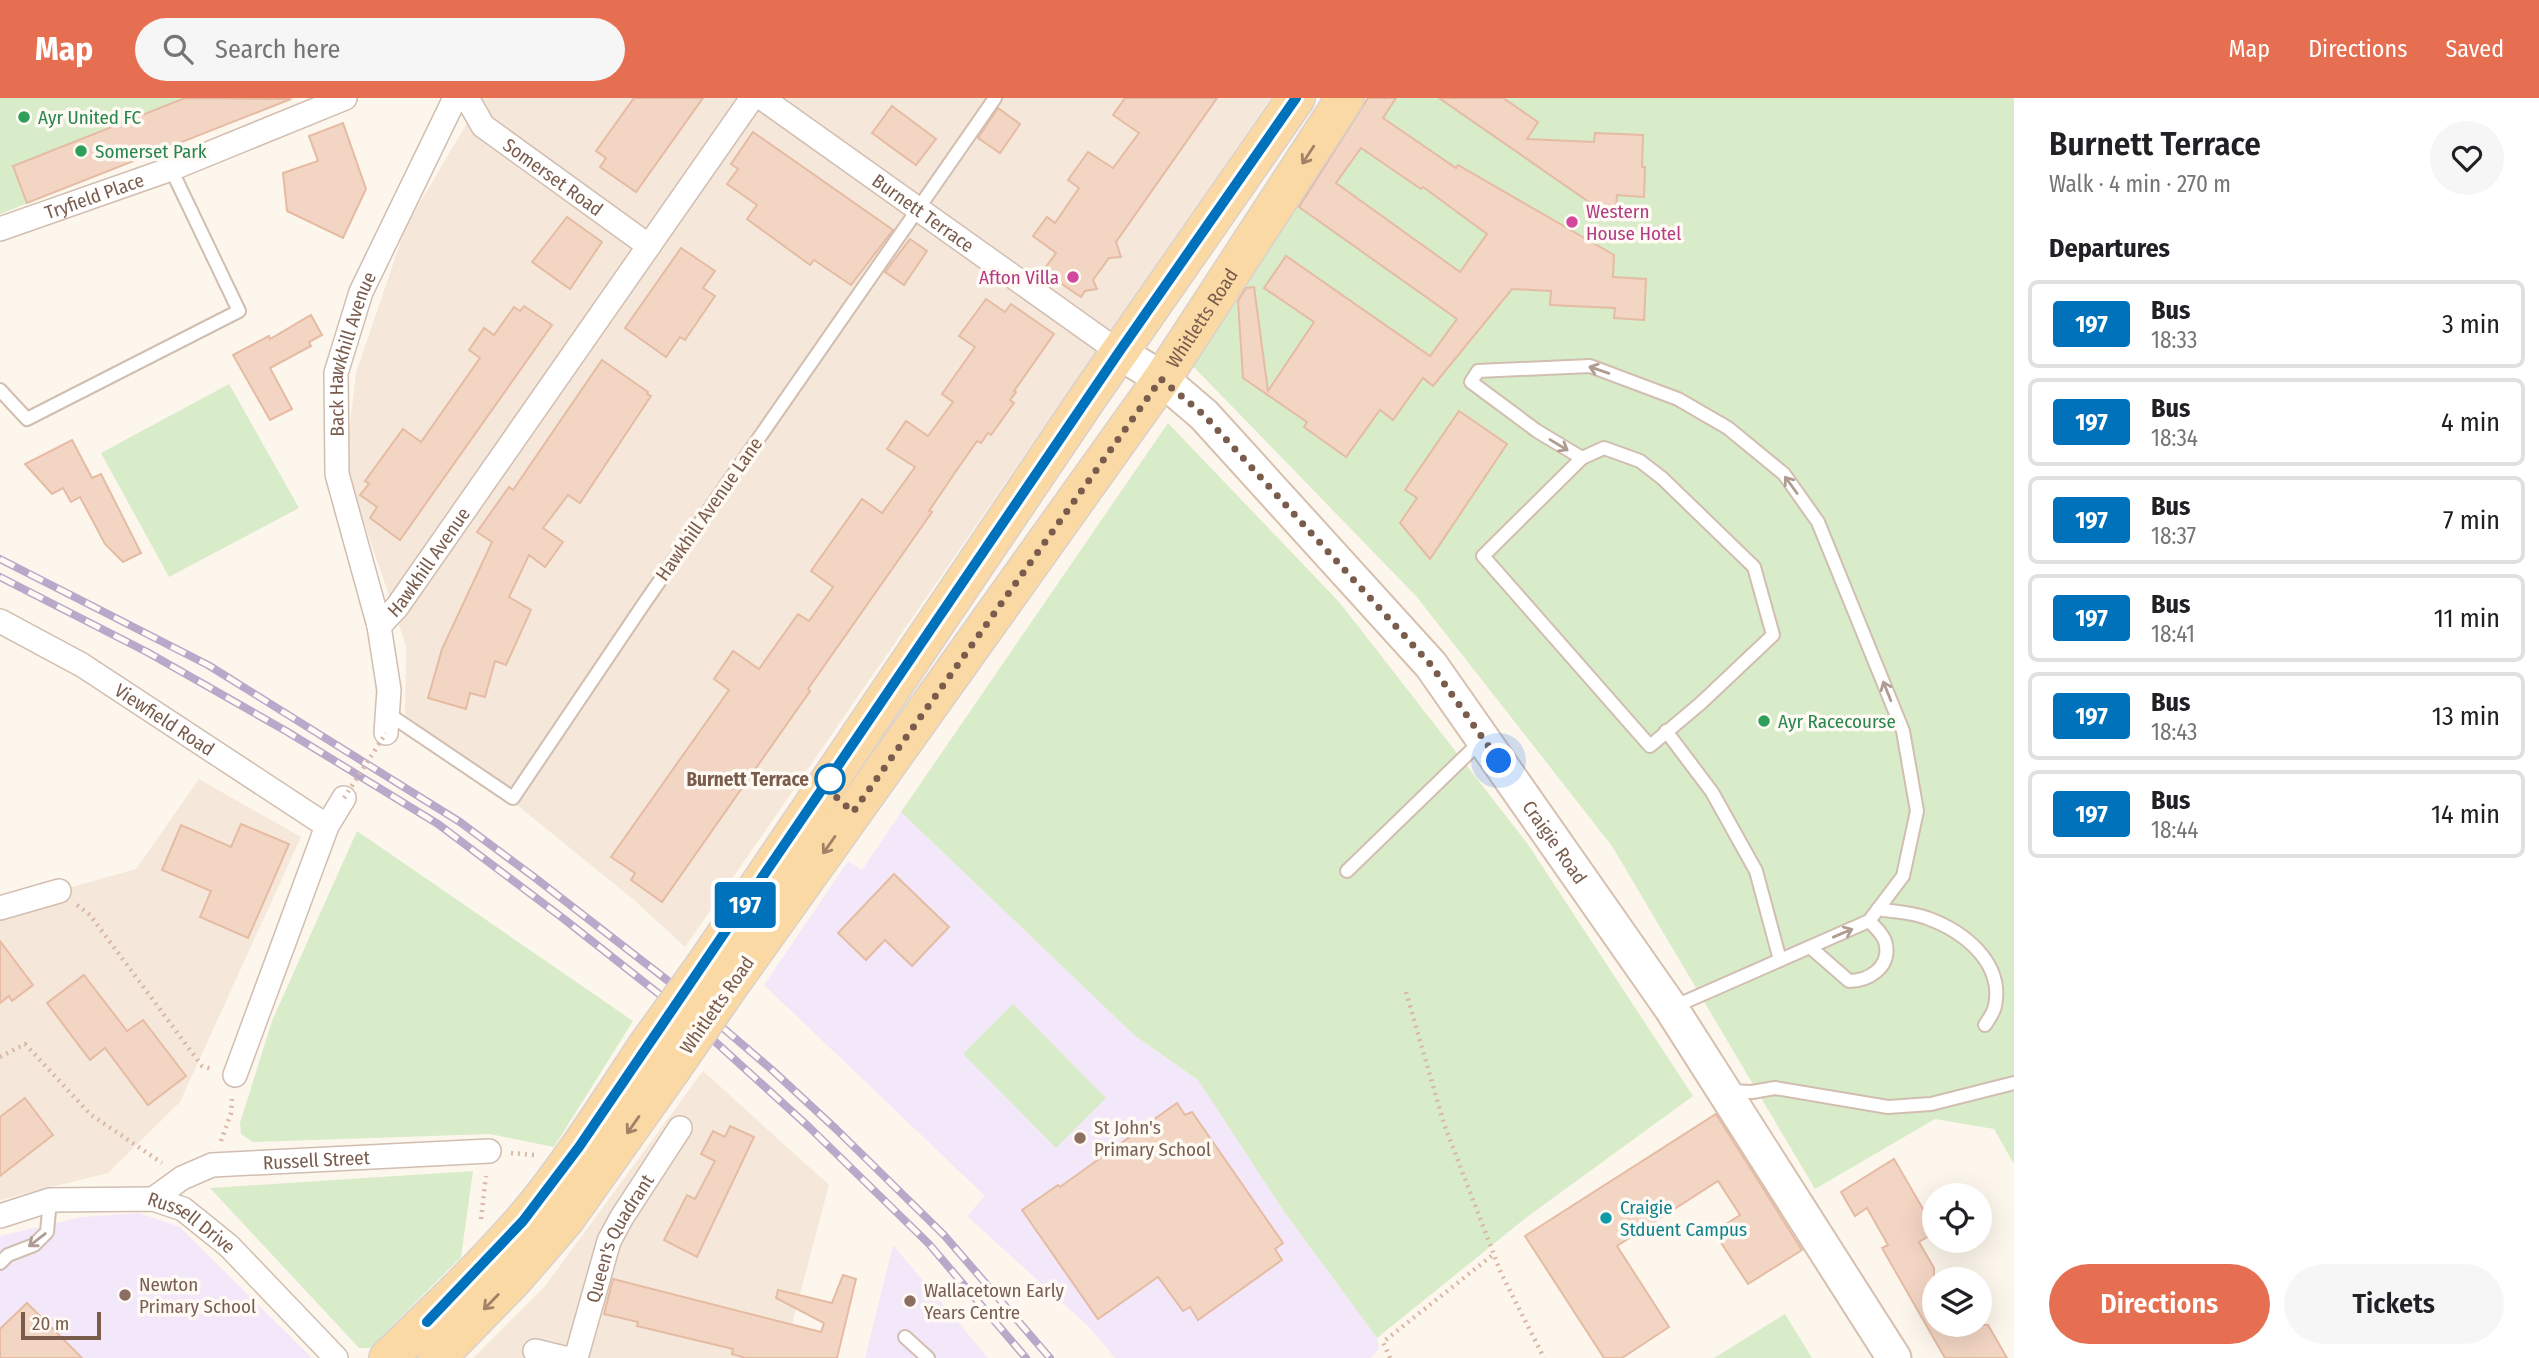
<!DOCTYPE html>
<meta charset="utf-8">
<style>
:root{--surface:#fff;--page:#f6f6f6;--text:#202124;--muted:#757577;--line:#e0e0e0;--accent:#e76f51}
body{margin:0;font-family:"Fira Sans Condensed",sans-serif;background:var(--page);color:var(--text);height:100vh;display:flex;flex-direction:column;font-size:26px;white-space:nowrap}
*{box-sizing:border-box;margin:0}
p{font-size:23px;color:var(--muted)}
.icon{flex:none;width:38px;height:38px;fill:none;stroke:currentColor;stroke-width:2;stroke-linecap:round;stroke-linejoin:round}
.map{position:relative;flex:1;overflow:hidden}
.side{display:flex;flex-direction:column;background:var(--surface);width:525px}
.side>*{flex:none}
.badge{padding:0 14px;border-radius:5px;font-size:24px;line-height:46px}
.tools{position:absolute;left:1922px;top:1085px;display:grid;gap:14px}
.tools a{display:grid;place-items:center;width:70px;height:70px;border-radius:50%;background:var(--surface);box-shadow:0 7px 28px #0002;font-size:35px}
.scale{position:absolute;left:21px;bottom:18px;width:80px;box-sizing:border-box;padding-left:7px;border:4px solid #7a5c4d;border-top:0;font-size:19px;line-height:24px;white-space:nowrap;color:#7a5c4d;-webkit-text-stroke:5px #fffaf3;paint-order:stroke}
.you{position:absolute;width:35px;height:35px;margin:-18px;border:5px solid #fff;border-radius:50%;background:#1a73e8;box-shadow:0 0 0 10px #1a73e833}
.map>.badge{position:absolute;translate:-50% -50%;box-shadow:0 0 0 4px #fff}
h2{padding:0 35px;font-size:26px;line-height:63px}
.round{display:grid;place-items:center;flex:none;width:74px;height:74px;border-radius:37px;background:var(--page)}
.overview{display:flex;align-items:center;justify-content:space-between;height:119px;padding:0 35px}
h1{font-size:33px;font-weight:600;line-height:52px}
.action{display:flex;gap:14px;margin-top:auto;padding:14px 35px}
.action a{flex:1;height:80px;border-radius:42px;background:var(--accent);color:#fff;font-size:28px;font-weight:600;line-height:80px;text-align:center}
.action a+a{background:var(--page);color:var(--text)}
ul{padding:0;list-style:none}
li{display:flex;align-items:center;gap:21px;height:88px;margin:0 14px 10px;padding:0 21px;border:4px solid var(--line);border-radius:10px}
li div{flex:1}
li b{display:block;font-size:26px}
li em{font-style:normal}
li .badge{min-width:77px;font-weight:700;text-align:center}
header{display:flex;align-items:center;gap:42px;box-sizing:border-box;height:98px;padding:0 35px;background:var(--accent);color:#fff}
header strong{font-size:33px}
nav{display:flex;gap:38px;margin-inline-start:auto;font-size:24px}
.search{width:490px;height:63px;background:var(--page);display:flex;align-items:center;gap:18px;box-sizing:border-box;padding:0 24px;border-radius:38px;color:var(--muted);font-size:26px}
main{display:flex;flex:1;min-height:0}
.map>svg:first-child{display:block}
.residential{fill:#f5e8da}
.education{fill:#f3e8fa}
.green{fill:#d8ecc9}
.building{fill:#f3d5c3;stroke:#e6bba3;stroke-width:2;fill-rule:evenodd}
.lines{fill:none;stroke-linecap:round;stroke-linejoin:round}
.service-casing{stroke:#d1beb0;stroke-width:16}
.minor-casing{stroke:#d1beb0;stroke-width:26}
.secondary-casing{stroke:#d6c0b0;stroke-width:37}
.primary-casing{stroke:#dad1cd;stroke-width:40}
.path{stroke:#d9b8a5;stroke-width:4.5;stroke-dasharray:2 5;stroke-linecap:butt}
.service{stroke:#fff;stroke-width:12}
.minor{stroke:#fff;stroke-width:23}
.secondary{stroke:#fff;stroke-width:33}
.primary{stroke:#fbd9a5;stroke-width:37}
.rail-casing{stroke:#b9a8c9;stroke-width:8}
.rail{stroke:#fffaf3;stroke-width:5;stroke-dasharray:16;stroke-linecap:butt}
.primary-bridge-casing{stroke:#dad1cd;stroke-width:40;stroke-linecap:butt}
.path-bridge{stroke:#d9b8a5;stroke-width:4.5;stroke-dasharray:2 5;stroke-linecap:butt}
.primary-bridge{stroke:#fbd9a5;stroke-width:37}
.oneway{stroke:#a18267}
.oneway2{stroke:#af9d94}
.line-casing{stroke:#fff;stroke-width:16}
.line{stroke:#0072bc;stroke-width:10}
.walk{stroke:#7a5c4d;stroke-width:7;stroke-dasharray:0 12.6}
.leisure-dot{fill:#2e9e5b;stroke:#fffaf3;stroke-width:2.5}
.hotel-dot{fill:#d1479c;stroke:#fffaf3;stroke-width:2.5}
.stop-dot{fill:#fff;stroke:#0072bc;stroke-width:3.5}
.education-dot{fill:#8d6e63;stroke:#fffaf3;stroke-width:2.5}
.culture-dot{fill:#0f9aa8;stroke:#fffaf3;stroke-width:2.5}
.labels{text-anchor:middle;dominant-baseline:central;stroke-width:7;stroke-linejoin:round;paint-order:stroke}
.leisure-label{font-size:19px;fill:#27864d;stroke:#fffaf3;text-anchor:start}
.street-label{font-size:19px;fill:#7a5c4d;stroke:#fffaf3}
.hotel-label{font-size:19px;fill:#b23c85;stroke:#fffaf3;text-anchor:start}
.stop-label{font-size:19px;font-weight:bold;fill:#7a5c4d;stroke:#fffaf3;text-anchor:end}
.education-label{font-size:19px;fill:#785e54;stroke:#fffaf3;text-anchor:start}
.culture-label{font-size:19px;fill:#0d838f;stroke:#fffaf3;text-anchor:start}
</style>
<header>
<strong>Map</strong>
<div class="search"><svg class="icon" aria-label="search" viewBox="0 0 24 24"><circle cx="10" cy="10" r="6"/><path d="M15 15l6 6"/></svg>Search here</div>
<nav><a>Map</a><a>Directions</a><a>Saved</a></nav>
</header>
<main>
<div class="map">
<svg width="2014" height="1260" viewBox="0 0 2014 1260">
<rect width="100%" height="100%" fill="#fdf6ec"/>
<g class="residential">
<polygon points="482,0 1271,0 685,849 634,802 405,616 406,548 345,368 356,275 406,128"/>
<polygon points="199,681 301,739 180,1004 108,1075 0,1102 0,809 136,771"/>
<polygon points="703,973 829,1087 783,1260 473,1260 545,1188"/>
</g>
<g class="education">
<polygon points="901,714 1134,937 1198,982 1283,1112 1377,1240 1379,1251 1370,1260 1115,1260 1089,1229 967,1118 985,1098 764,887 848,763 862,772"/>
<polygon points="139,1115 180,1129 312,1260 0,1260 0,1138 82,1119"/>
<polygon points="893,1147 988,1260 865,1260"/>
</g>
<g class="green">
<polygon points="0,0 295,0 0,116"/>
<polygon points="1367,0 2014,0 2014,1066 1994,1031 1935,1021 1815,1091 1612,748 1416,498 1187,262"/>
<polygon points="229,286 299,410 169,479 101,355"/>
<polygon points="1168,325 1340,505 1527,745 1693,998 1527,1119 1377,1240 1283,1112 1198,982 1134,937 901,714"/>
<polygon points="357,733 633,923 554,1049 490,1036 253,1044 241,1036 240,1025 272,923"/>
<polygon points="1013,906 1106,1000 1056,1050 963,956"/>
<polygon points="473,1073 461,1159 370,1250 359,1250 210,1090"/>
<polygon points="1785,1216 1812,1260 1714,1260"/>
</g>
<g class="building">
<polygon points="185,0 291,1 27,105 13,68"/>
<polygon points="634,0 703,0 636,94 600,69 606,60 596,53"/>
<polygon points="1125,0 1217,0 1116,144 1121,159 1109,160 1093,182 1097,191 1085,193 1081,199 1043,173 1056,155 1033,138 1047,119 1055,125 1079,90 1068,82 1088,54 1113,70 1139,35 1113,17"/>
<path d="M1368 0H1396L1383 20 1456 70 1458 67 1614 157 1613 179 1646 181 1644 222 1614 220 1615 210 1550 207 1551 193 1512 191 1433 288 1423 280 1393 322 1380 312 1346 359 1304 329 1307 324 1243 280 1238 203 1246 190 1254 189 1268 293 1314 224 1264 190 1286 158 1430 258 1457 221 1299 109ZM1361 50 1421 91 1423 89 1487 136 1460 174 1336 85Z"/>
<polygon points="1439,0 1503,0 1538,24 1527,41 1594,44 1595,35 1643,37 1642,69 1645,69 1644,99 1617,97 1615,122"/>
<polygon points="892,8 936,41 916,67 872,35"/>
<polygon points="998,10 1020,26 1000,55 978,40"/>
<polygon points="343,25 366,91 343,140 287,113 283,75 318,63 309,38"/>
<polygon points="753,34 893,132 851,187 814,162 810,167 747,121 757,107 727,86 738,71 731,66"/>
<polygon points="567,119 602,144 570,191 532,164"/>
<polygon points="910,141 927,153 904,187 885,174"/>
<polygon points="681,150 715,173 703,190 715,198 685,242 680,239 666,259 625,230"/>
<polygon points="986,201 1005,214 1011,206 1054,236 1014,293 1016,294 1010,302 1014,305 991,337 988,335 981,345 977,343 954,376 929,413 932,414 808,591 810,593 662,804 631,782 635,775 611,759 729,592 714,581 733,553 759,571 798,516 809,523 833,489 811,473 862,401 882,415 915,369 887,351 906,323 928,338 953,304 942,296 975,249 959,238"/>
<polygon points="524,208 552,227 400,442 370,420 377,409 360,397 369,386 365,383 403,331 421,344 480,260 469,252 484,230 494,237 514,209 520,213"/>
<polygon points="311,217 322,237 309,244 311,248 270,270 292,311 270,322 233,257 269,238 270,241"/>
<polygon points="602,262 648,294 647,296 651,298 580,405 568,397 543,430 563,444 545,469 529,457 509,499 531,512 506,567 495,563 485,599 470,595 466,611 428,600 442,551 492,444 477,434 509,389 513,392"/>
<polygon points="1459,313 1507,346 1430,461 1400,425 1417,400 1405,392"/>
<polygon points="72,342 92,380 101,376 141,455 123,464 105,446 80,399 71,404 63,390 52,396 25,366"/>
<polygon points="241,726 289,746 248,840 200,819 211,793 162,772 181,727 231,749"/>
<polygon points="894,776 949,829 912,868 885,842 866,862 838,835"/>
<polygon points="0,843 33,887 12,903 9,898 0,905"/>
<polygon points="84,877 127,933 143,922 186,978 148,1007 105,950 90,962 47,905"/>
<polygon points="25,1000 53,1037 0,1078 0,1019"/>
<polygon points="1177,1005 1185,1017 1192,1014 1283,1145 1275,1151 1282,1162 1198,1222 1190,1209 1183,1213 1158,1179 1098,1221 1022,1112 1058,1087 1060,1089"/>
<polygon points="1716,1016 1802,1152 1748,1186 1714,1134 1740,1117 1718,1083 1617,1148 1669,1229 1622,1260 1604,1260 1525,1138"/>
<polygon points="730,1028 754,1039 697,1159 664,1142 687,1097 695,1101 715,1063 701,1056 713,1033 725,1039"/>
<polygon points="1894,1061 1934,1130 1934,1135 1919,1144 1934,1170 1934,1227 1988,1227 2007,1260 1945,1260 1882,1150 1888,1147 1867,1110 1855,1118 1841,1094"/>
<polygon points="843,1177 856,1181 837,1260 746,1260 732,1256 733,1251 637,1228 638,1224 604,1216 613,1181 821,1234 824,1225 776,1200 778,1192 832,1205"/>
<polygon points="27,1205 82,1260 0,1260 0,1231"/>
</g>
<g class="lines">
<g class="service-casing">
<g id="service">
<polyline points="0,292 27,321 239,213 171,71"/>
<polygon points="1604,350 1640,363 1662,380 1754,469 1773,537 1701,605 1650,648 1483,458 1582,360"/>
<polyline points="1582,360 1537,333 1471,284 1478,273 1590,268 1678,301 1728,330 1784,376 1818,424 1903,633 1917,713 1903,778 1869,823 1671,910"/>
<polyline points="387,615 513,700 643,507 995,0"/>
<polyline points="1666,633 1712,694 1756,773 1780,862"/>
<polyline points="1347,773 1483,641"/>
<path d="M1878 811C1894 814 1912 814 1927 820 1963 833 2004 864 1995 908 1994 914 1989 921 1985 927"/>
<path d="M1810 849 1849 883C1868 883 1890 870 1886 847 1885 838 1875 829 1869 823"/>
<polyline points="1728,993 1752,994 1775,990 1888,1009 1931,1006 2014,985"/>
<polyline points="0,1165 8,1157 34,1147 47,1134 50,1102"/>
<polyline points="905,1239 928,1260"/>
</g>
</g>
<g class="minor-casing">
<g id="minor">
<path id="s1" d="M467 0 483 28 649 148"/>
<path id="s2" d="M762 0 1119 254"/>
<path id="s3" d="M0 131 171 71 345 0"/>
<path id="s4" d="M0 523 82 567 327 728"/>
<path id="s5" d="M379 528 337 376 336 275 361 194 455 0"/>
<path id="s6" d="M386 635 389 592 379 528 397 509 752 0"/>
<polyline points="0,810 59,793"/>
<polyline points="235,977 327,728 344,700"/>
<path id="s7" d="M153 1101 182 1080 212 1067 489 1053"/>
<path id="s8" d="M0 1118 50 1102 153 1101 183 1111 229 1148 336 1260"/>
<polyline points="535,1253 564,1260"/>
<path id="s9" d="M576 1260 609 1143 622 1119 680 1030"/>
</g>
</g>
<g class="secondary-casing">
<g id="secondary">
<path id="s10" d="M1119 254 1162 281 1204 317 1431 567 1671 910 1894 1260"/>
</g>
</g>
<g class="primary-casing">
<g id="primary">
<polyline points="705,867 1089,298 1296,0"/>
<path id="s11" d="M730 887 1162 281 1345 0"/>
<path d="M388 1260C434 1216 481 1171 523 1123 569 1069 607 1008 646 949"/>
<polyline points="437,1260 513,1182 565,1122 672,971"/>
</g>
</g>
<g class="path">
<polyline points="77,807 90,817 202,968 212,971"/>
<polyline points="1406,894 1444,1026 1501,1175 1544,1260"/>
<polyline points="0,959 25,946 90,1016 162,1065"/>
<polyline points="221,1043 231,1015 232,1001"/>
<polyline points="511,1055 534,1057"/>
<polyline points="481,1121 486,1078"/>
<polyline points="1390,1260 1383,1244 1494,1156"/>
</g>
<use href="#service" class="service"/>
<use href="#minor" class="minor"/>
<use href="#secondary" class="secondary"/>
<use href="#primary" class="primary"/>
<g class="rail-casing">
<g id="rail">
<polyline points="0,461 208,567 460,724 534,779 667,882 771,971 836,1031 944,1137 1050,1260"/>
<polyline points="0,479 147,554 286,633 438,726 564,821 688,919 809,1029 929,1146 1026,1260"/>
</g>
</g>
<use href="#rail" class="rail"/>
<g class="primary-bridge-casing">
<g id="primary-bridge">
<polyline points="646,949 705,867"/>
<polyline points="672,971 730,887"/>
</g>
</g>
<polyline class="path-bridge" points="344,700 386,635"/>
<use href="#primary-bridge" class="primary-bridge"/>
</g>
<defs><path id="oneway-shaft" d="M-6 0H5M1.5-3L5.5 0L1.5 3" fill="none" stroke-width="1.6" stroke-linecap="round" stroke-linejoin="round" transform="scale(1.75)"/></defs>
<g class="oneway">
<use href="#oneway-shaft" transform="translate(1308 57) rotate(123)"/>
<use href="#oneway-shaft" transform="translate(829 747) rotate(125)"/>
<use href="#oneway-shaft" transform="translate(633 1027) rotate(125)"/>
<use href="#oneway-shaft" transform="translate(491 1204) rotate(134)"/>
</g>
<g class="oneway2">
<use href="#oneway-shaft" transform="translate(1599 272) rotate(-161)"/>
<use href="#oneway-shaft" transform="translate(1559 347) rotate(31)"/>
<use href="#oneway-shaft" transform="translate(1791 387) rotate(-126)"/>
<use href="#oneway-shaft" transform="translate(1887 593) rotate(-112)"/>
<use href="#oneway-shaft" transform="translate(1843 835) rotate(-23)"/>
<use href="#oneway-shaft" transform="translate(37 1142) rotate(142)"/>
</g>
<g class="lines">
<g class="line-casing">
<polyline id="line" points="427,1224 523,1123 579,1049 1119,254 1296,0"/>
</g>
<use href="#line" class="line"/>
<polyline class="walk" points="830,681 825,689 853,714 1161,281 1204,317 1431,567 1499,663"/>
</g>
<g class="leisure-dot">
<circle cx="24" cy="19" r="7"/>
<circle cx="81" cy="53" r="7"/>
<circle cx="1764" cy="623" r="7"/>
</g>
<g class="hotel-dot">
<circle cx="1572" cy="124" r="7"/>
<circle cx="1073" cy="179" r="7"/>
</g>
<circle class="stop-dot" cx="830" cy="681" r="14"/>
<g class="education-dot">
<circle cx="1080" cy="1040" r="7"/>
<circle cx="125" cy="1197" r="7"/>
<circle cx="910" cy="1203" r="7"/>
</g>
<circle class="culture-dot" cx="1606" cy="1120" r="7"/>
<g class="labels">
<g class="leisure-label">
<text x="38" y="19">Ayr United FC</text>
<text x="95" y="53">Somerset Park</text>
<text x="1778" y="623">Ayr Racecourse</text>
</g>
<g class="street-label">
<text stroke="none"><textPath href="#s1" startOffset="119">Somerset Road</textPath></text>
<text stroke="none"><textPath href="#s3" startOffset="100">Tryfield Place</textPath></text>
<text stroke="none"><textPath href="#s2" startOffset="198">Burnett Terrace</textPath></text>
<text stroke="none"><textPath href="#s11" startOffset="817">Whitletts Road</textPath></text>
<text stroke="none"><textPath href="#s5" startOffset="280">Back Hawkhill Avenue</textPath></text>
<text transform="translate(709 411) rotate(-55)">Hawkhill Avenue Lane</text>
<text stroke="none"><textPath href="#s6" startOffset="189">Hawkhill Avenue</textPath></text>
<text stroke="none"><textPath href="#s4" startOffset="192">Viewfield Road</textPath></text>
<text stroke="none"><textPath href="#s10" startOffset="660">Craigie Road</textPath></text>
<text transform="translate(717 907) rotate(-55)">Whitletts Road</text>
<text stroke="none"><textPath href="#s7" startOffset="173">Russell Street</textPath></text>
<text stroke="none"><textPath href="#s8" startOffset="201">Russell Drive</textPath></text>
<text stroke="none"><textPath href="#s9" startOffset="128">Queen's Quadrant</textPath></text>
</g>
<g class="hotel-label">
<text x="1586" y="113">Western<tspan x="1586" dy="22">House Hotel</tspan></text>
<text x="1059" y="179" text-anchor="end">Afton Villa</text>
</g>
<g class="stop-label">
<text x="809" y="681">Burnett Terrace</text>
</g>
<g class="education-label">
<text x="1094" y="1029">St John's<tspan x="1094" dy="22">Primary School</tspan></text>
<text x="139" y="1186">Newton<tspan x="139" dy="22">Primary School</tspan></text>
<text x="924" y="1192">Wallacetown Early<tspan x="924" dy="22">Years Centre</tspan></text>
</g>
<g class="culture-label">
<text x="1620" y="1109">Craigie<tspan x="1620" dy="22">Stduent Campus</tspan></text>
</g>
</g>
</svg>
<div class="tools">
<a><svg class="icon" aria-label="locate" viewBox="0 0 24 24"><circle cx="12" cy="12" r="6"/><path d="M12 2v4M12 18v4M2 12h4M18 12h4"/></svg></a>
<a><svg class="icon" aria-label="layers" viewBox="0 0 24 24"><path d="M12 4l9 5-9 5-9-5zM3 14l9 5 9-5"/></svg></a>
</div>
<div class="scale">20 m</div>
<div class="you" style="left:1499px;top:663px"></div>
<b class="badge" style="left:745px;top:807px;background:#0072bc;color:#fff">197</b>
</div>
<section class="side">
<div class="overview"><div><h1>Burnett Terrace</h1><p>Walk · 4 min · 270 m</p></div><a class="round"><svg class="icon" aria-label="heart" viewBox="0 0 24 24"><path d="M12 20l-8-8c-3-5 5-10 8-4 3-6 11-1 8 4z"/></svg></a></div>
<h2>Departures</h2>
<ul>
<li><span class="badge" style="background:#0072bc;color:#fff">197</span><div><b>Bus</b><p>18:33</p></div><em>3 min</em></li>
<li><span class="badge" style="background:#0072bc;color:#fff">197</span><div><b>Bus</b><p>18:34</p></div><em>4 min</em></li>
<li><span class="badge" style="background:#0072bc;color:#fff">197</span><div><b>Bus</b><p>18:37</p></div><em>7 min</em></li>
<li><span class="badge" style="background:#0072bc;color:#fff">197</span><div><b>Bus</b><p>18:41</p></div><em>11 min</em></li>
<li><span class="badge" style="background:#0072bc;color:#fff">197</span><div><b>Bus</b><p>18:43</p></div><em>13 min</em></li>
<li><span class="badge" style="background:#0072bc;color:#fff">197</span><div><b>Bus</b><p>18:44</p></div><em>14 min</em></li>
</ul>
<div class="action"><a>Directions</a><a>Tickets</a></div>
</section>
</main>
